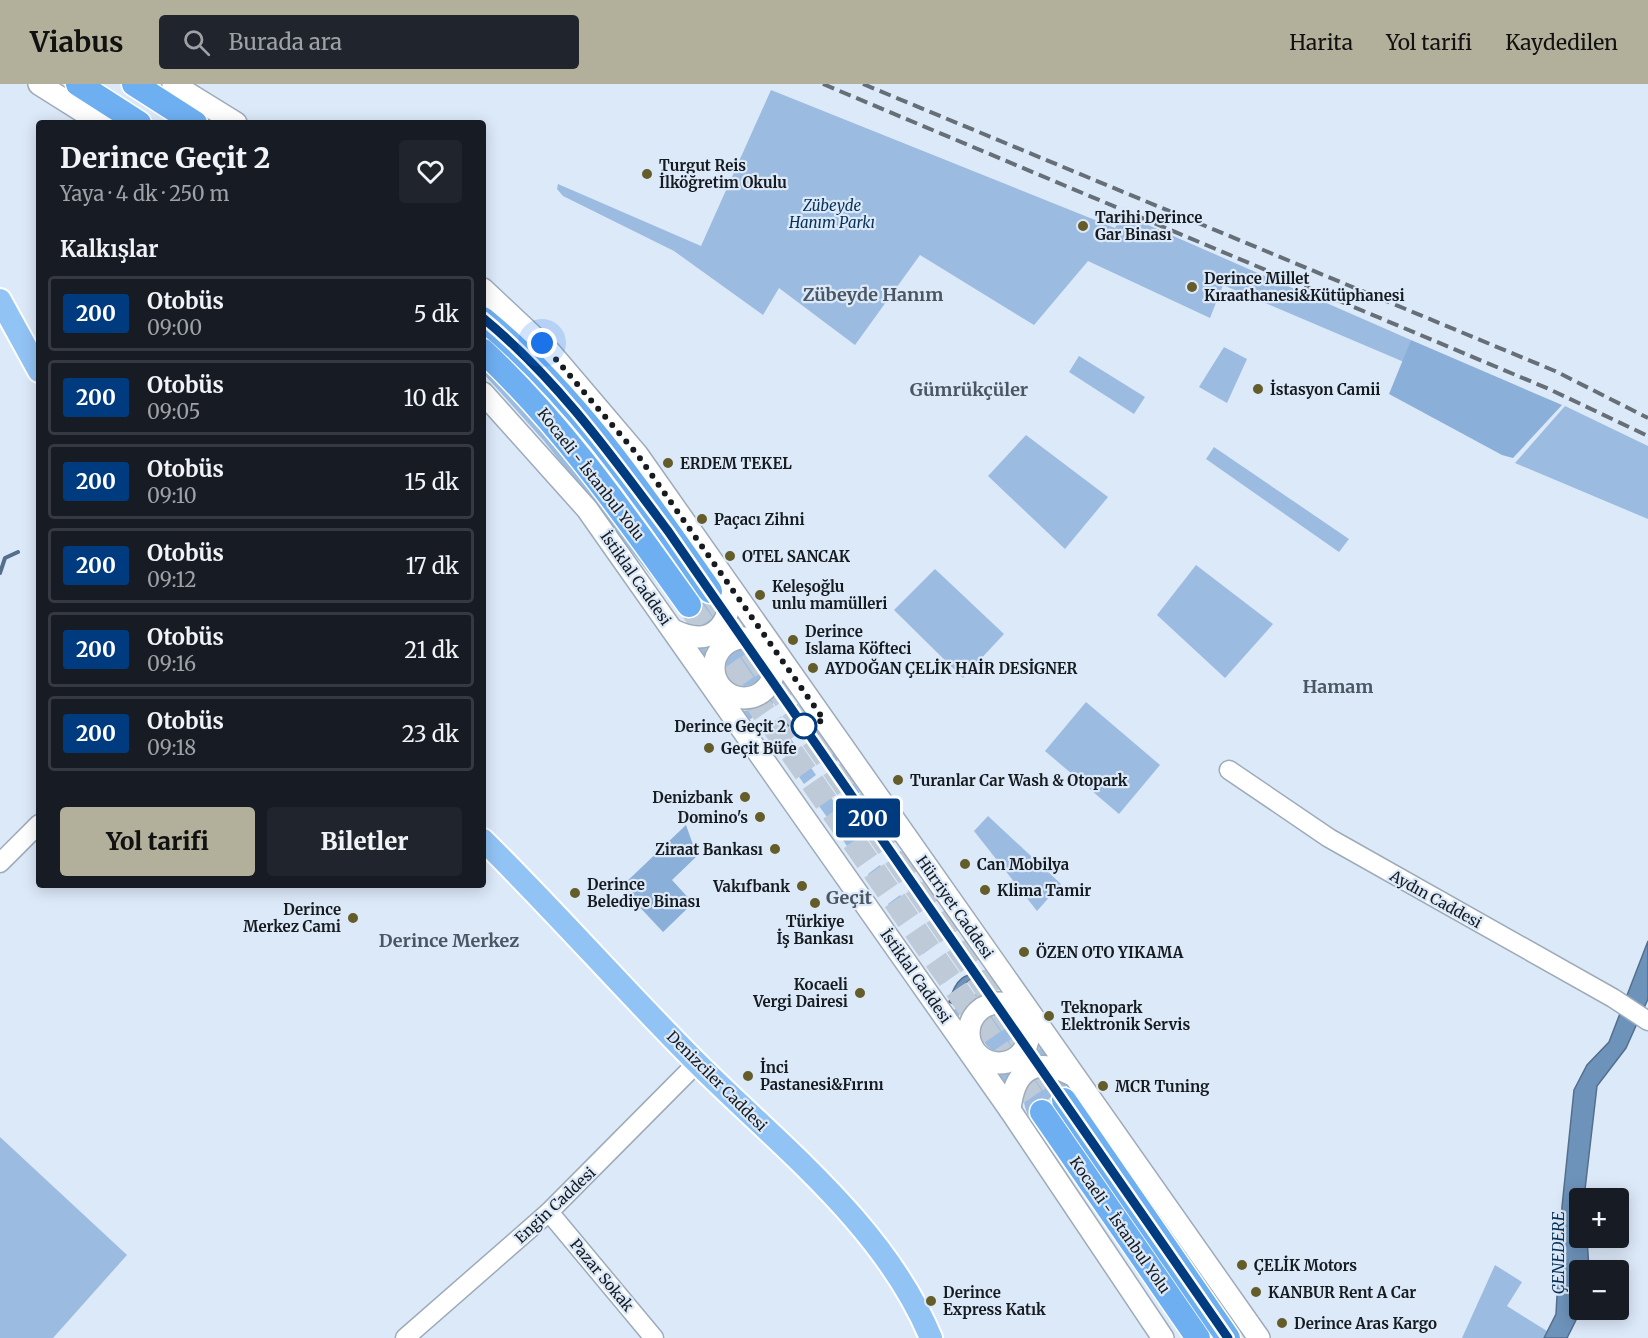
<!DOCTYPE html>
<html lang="tr">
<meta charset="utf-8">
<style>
:root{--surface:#171b24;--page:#20242c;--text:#f1f3f6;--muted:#9ea1a6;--line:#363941;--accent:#b2b09a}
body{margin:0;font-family:Merriweather,serif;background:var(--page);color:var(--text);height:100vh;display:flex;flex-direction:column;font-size:22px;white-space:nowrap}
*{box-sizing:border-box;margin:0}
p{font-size:20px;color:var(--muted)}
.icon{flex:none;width:33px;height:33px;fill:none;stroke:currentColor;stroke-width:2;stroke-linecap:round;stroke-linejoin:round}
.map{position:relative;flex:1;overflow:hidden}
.side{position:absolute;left:36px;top:36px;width:450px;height:768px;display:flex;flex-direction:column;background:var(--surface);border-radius:6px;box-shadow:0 3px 15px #0003}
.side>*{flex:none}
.badge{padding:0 12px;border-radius:4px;font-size:21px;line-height:39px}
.fabs{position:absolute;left:1569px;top:1104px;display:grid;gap:12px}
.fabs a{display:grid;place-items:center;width:60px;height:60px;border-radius:6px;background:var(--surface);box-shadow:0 3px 15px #0003;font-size:30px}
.you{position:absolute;width:30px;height:30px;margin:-15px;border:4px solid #fff;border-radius:50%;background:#1a73e8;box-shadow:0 0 0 9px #1a73e833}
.map>.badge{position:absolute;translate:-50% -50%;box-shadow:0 0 0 3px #fff}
h2{padding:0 24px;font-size:22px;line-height:54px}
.round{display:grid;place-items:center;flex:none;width:63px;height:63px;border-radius:6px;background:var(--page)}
.head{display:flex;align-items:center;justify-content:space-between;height:102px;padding:0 24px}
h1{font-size:28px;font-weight:800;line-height:45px}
.button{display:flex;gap:12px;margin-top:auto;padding:12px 24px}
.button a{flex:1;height:69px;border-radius:6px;background:var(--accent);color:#111;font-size:24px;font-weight:800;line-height:69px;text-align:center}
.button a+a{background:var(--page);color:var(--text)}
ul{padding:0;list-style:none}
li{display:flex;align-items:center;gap:18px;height:75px;margin:0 12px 9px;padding:0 12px;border:3px solid var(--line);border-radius:6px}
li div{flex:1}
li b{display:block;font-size:22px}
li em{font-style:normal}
li .badge{min-width:66px;font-weight:700;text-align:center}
header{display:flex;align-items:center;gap:36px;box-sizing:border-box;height:84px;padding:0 30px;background:var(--accent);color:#111}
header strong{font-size:28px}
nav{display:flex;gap:33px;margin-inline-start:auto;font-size:21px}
.search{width:420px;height:54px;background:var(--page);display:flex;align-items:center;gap:15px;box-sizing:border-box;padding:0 21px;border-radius:6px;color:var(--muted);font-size:22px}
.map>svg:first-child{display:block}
.green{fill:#9bbce0}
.forest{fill:#8aafd8}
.water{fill:#6e93bb;stroke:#546f8c;stroke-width:1.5}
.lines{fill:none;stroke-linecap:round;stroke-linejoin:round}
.stream{stroke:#546f8c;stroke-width:4}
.trunk-tunnel{stroke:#becad8;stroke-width:24;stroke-dasharray:24 12;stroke-linecap:butt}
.tertiary-casing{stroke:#9eabb9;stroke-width:21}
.secondary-casing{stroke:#9eabb9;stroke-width:24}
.primary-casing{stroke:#fff;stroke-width:26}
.trunk-casing{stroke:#fff;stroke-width:27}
.tertiary{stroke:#fff;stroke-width:18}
.secondary{stroke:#fff;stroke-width:21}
.primary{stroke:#92c3f5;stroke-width:22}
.trunk{stroke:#6eaff2;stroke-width:24}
.rail{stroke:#666f78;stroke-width:4;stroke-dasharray:12 6;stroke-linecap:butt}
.line-casing{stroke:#fff;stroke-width:14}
.line{stroke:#003b80;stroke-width:9}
.walk{stroke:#161b20;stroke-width:6;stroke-dasharray:0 10.8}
.poi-dot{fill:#645d29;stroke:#dce9f9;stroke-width:2}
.stop-dot{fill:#fff;stroke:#003b80;stroke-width:3}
.labels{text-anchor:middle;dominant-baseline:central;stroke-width:4.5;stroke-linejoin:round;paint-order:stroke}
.poi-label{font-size:15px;font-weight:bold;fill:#161b20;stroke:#dce9f9;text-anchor:start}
.park-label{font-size:15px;font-style:italic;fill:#063057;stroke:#dce9f9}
.street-label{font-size:15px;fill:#161b20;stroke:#dce9f9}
.stop-label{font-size:15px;font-weight:bold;fill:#161b20;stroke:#dce9f9;text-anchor:end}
.water-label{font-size:16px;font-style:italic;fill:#063057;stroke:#dce9f9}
.quarter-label{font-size:18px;font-weight:bold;fill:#4b5663;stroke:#dce9f9}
</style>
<header>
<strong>Viabus</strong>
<div class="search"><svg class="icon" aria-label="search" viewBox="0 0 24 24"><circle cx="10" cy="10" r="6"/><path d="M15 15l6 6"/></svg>Burada ara</div>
<nav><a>Harita</a><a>Yol tarifi</a><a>Kaydedilen</a></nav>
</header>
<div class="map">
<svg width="1648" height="1254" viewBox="0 0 1648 1254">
<rect width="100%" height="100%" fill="#dce9f9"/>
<g class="green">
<polygon points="771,6 1115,144 1123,130 1411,256 1404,278 1223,201 1210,234 1088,177 1034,241 920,171 855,261 779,204 763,231 674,167 563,112 557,105 558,100 701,162"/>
<polygon points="1224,263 1247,275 1227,319 1199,303"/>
<polygon points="1079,272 1145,313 1134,330 1069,288"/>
<polygon points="483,280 554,355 681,528 720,502 725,512 712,541 697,543 686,536 544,357 483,289"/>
<polygon points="1565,322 1648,362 1648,435 1515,379"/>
<polygon points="1026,351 1108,413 1065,465 988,392"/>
<polygon points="1214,363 1349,455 1339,468 1206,375"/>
<polygon points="1196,481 1273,540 1225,594 1157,531"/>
<polygon points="935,485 1004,550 963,594 894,526"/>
<path d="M737 527 748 543C729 547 712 555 704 573L694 560Z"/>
<circle cx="745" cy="583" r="19"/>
<path d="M784 595 792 606 749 636 742 627C762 625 778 615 784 595Z"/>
<polygon points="1086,618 1160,681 1119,730 1045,667"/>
<polygon points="808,633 821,652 809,660 796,642"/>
<polygon points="787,649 800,668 788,676 775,658"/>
<polygon points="825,657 838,676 826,685 813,666"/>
<polygon points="803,672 816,691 804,700 791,681"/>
<polygon points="847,689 860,708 849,717 836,698"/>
<polygon points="825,706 839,724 827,733 813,714"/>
<polygon points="869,719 882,737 870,746 857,727"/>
<polygon points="988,732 1061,800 1037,827 974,747"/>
<polygon points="846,735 859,754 847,762 834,743"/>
<polygon points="901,767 914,786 902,794 889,775"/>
<polygon points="880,781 893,800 881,809 868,790"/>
<polygon points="920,797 933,816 921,824 908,806"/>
<polygon points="900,811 913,830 901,838 888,820"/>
<polygon points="942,828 955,847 943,855 930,836"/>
<polygon points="922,842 935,861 923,870 910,851"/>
<polygon points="963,857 976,876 964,885 951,866"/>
<polygon points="943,871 956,890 944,899 931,880"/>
<path d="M996 895 1003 904C983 907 965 916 957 936L951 928Z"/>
<circle cx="1001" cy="949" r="19"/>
<path d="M1040 955 1054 976 1009 1009 994 989C1018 987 1031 978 1040 955Z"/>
<path d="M1042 990 1071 998 1028 1031C1019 1011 1025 1001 1042 990Z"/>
<polygon points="0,1053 127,1171 53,1254 0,1254"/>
<polygon points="1495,1181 1522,1198 1507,1222 1547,1247 1544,1254 1462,1254"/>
</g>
<g class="forest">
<polygon points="1411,256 1562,321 1513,374 1502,371 1389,310"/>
<polygon points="686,741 697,772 672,796 693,819 663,848 621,803"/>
</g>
<g class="water">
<path d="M796 621 802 623 788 642 770 648 760 646 761 641C779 643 789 637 796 621Z"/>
<polygon points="1648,857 1648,915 1626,964 1597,1002 1584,1114 1580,1114 1580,1154 1587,1154 1589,1186 1580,1186 1581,1226 1567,1254 1544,1254 1556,1230 1562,1123 1574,1006 1587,981 1609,958"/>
<path d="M987 887 988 893C968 893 959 900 954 920L949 918C956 894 963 890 987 887Z"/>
</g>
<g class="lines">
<g class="stream">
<polyline points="38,459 39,459"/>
<polyline points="0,489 5,474 18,468"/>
</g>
<g class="trunk-tunnel">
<polyline points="710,507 1064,1016"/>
<polyline points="689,521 1042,1028"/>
</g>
<g class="tertiary-casing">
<g id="tertiary">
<polyline points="1229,686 1329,754 1613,914 1648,937"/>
<polyline points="0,779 39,740"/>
<polyline points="549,1128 654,1254"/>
<polyline points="405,1254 549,1128 697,979"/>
</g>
</g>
<g class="secondary-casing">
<g id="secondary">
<polyline points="39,0 101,39"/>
<polyline points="173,0 236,39"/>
<polyline points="483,205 551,269 637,370 1259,1254"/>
<polyline points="483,309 587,425 1010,1026 1163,1254"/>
<path d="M673 546C712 565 730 543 731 505"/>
<circle cx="744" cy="584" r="30"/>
<circle cx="999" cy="949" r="30"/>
<path d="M1010 1026C1014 985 1035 972 1072 991"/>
</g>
</g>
<g class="primary-casing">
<g id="primary">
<polyline points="0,216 39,287"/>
<path d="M483 756C556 828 624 906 697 979 781 1063 884 1141 931 1254"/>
</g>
</g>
<g class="trunk-casing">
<g id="trunk">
<polyline points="78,0 139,39"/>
<polyline points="134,0 195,39"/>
<path d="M483 235C575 310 643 411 710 507"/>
<path d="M483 267C564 343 625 432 689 521"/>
<polyline points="1064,1016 1228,1254"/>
<polyline points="1042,1028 1198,1254"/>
</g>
</g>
<use href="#tertiary" class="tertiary"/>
<use href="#secondary" class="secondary"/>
<use href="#primary" class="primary"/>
<use href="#trunk" class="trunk"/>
<g class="rail">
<polyline points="823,0 1549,305 1648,352"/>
<polyline points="863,0 1555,287 1648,334"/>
</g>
</g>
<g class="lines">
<g class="line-casing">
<path id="line" d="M483 234C556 294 612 372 668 447L1228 1254"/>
</g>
<use href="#line" class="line"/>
<polyline class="walk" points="542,259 637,370 824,636 804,642"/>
</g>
<g class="poi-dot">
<circle cx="647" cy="90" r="6"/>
<circle cx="1083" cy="142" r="6"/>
<circle cx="1192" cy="203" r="6"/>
<circle cx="1258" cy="305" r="6"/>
<circle cx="668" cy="379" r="6"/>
<circle cx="702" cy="435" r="6"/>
<circle cx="730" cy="472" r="6"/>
<circle cx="760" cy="511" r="6"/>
<circle cx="793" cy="556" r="6"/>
<circle cx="813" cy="584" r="6"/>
<circle cx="709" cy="664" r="6"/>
<circle cx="898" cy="696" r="6"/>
<circle cx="745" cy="713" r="6"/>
<circle cx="760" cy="733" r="6"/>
<circle cx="775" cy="765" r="6"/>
<circle cx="965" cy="780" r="6"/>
<circle cx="802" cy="802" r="6"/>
<circle cx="985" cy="806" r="6"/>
<circle cx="575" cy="809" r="6"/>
<circle cx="815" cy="819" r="6"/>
<circle cx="353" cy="834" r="6"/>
<circle cx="1024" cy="868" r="6"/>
<circle cx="860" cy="909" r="6"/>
<circle cx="1049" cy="932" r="6"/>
<circle cx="748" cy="992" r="6"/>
<circle cx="1103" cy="1002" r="6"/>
<circle cx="1242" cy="1181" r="6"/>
<circle cx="1256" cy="1208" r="6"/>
<circle cx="931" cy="1217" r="6"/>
<circle cx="1282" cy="1239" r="6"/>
</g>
<circle class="stop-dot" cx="804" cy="642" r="12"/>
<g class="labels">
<g class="poi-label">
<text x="659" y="81">Turgut Reis<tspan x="659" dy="17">İlköğretim Okulu</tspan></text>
<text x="1095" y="133">Tarihi Derince<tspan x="1095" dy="17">Gar Binası</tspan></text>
<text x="1204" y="194">Derince Millet<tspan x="1204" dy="17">Kıraathanesi&amp;Kütüphanesi</tspan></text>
<text x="1270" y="305">İstasyon Camii</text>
<text x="680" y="379">ERDEM TEKEL</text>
<text x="714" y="435">Paçacı Zihni</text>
<text x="742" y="472">OTEL SANCAK</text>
<text x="772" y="502">Keleşoğlu<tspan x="772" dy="17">unlu mamülleri</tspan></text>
<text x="805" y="547">Derince<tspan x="805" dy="17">Islama Köfteci</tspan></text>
<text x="825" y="584">AYDOĞAN ÇELİK HAİR DESİGNER</text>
<text x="721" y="664">Geçit Büfe</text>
<text x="910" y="696">Turanlar Car Wash &amp; Otopark</text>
<text x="733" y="713" text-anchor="end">Denizbank</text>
<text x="748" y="733" text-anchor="end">Domino's</text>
<text x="763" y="765" text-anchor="end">Ziraat Bankası</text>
<text x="977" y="780">Can Mobilya</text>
<text x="587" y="800">Derince<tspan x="587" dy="17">Belediye Binası</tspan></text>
<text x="790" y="802" text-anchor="end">Vakıfbank</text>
<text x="997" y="806">Klima Tamir</text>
<text x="341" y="825" text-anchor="end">Derince<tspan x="341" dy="17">Merkez Cami</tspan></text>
<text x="815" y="837" text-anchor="middle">Türkiye<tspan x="815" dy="17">İş Bankası</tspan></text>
<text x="1036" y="868">ÖZEN OTO YIKAMA</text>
<text x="848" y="900" text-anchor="end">Kocaeli<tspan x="848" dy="17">Vergi Dairesi</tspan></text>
<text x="1061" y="923">Teknopark<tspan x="1061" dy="17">Elektronik Servis</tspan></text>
<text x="760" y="983">İnci<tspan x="760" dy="17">Pastanesi&amp;Fırını</tspan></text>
<text x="1115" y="1002">MCR Tuning</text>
<text x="1254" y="1181">ÇELİK Motors</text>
<text x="943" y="1208">Derince<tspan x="943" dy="17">Express Katık</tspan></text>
<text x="1268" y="1208">KANBUR Rent A Car</text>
<text x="1294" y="1239">Derince Aras Kargo</text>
</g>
<g class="park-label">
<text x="832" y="121">Zübeyde<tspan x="832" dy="17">Hanım Parkı</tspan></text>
</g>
<g class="street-label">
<text transform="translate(591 390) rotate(52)">Kocaeli - İstanbul Yolu</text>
<text transform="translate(636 494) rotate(55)">İstiklal Caddesi</text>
<text transform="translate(1436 815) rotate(29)">Aydın Caddesi</text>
<text transform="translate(955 823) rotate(55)">Hürriyet Caddesi</text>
<text transform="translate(916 892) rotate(55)">İstiklal Caddesi</text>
<text transform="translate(717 997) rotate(45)">Denizciler Caddesi</text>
<text transform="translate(555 1121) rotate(-43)">Engin Caddesi</text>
<text transform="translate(1120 1141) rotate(55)">Kocaeli - İstanbul Yolu</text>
<text transform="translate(602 1191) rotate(50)">Pazar Sokak</text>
</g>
<g class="stop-label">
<text x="786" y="642">Derince Geçit 2</text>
</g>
<g class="water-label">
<text transform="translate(1558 1169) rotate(-90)">ÇENEDERE</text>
</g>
<g class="quarter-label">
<text x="873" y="210">Zübeyde Hanım</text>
<text x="969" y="305">Gümrükçüler</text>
<text x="1338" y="602">Hamam</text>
<text x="849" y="813">Geçit</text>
<text x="449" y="856">Derince Merkez</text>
</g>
</g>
</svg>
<div class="fabs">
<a>+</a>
<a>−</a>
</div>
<div class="you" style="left:542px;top:259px"></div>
<b class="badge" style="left:868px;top:734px;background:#003b80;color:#fff">200</b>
<section class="side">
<div class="head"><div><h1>Derince Geçit 2</h1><p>Yaya · 4 dk · 250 m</p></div><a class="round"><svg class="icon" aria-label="heart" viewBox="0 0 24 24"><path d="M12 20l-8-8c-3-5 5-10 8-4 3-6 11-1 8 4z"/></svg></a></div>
<h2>Kalkışlar</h2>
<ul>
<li><span class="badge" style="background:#003b80;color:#fff">200</span><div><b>Otobüs</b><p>09:00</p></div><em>5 dk</em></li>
<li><span class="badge" style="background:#003b80;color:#fff">200</span><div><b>Otobüs</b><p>09:05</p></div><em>10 dk</em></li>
<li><span class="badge" style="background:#003b80;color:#fff">200</span><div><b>Otobüs</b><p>09:10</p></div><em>15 dk</em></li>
<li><span class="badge" style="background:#003b80;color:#fff">200</span><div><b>Otobüs</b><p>09:12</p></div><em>17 dk</em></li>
<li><span class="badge" style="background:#003b80;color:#fff">200</span><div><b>Otobüs</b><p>09:16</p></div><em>21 dk</em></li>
<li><span class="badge" style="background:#003b80;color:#fff">200</span><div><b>Otobüs</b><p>09:18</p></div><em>23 dk</em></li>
</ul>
<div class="button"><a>Yol tarifi</a><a>Biletler</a></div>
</section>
</div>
